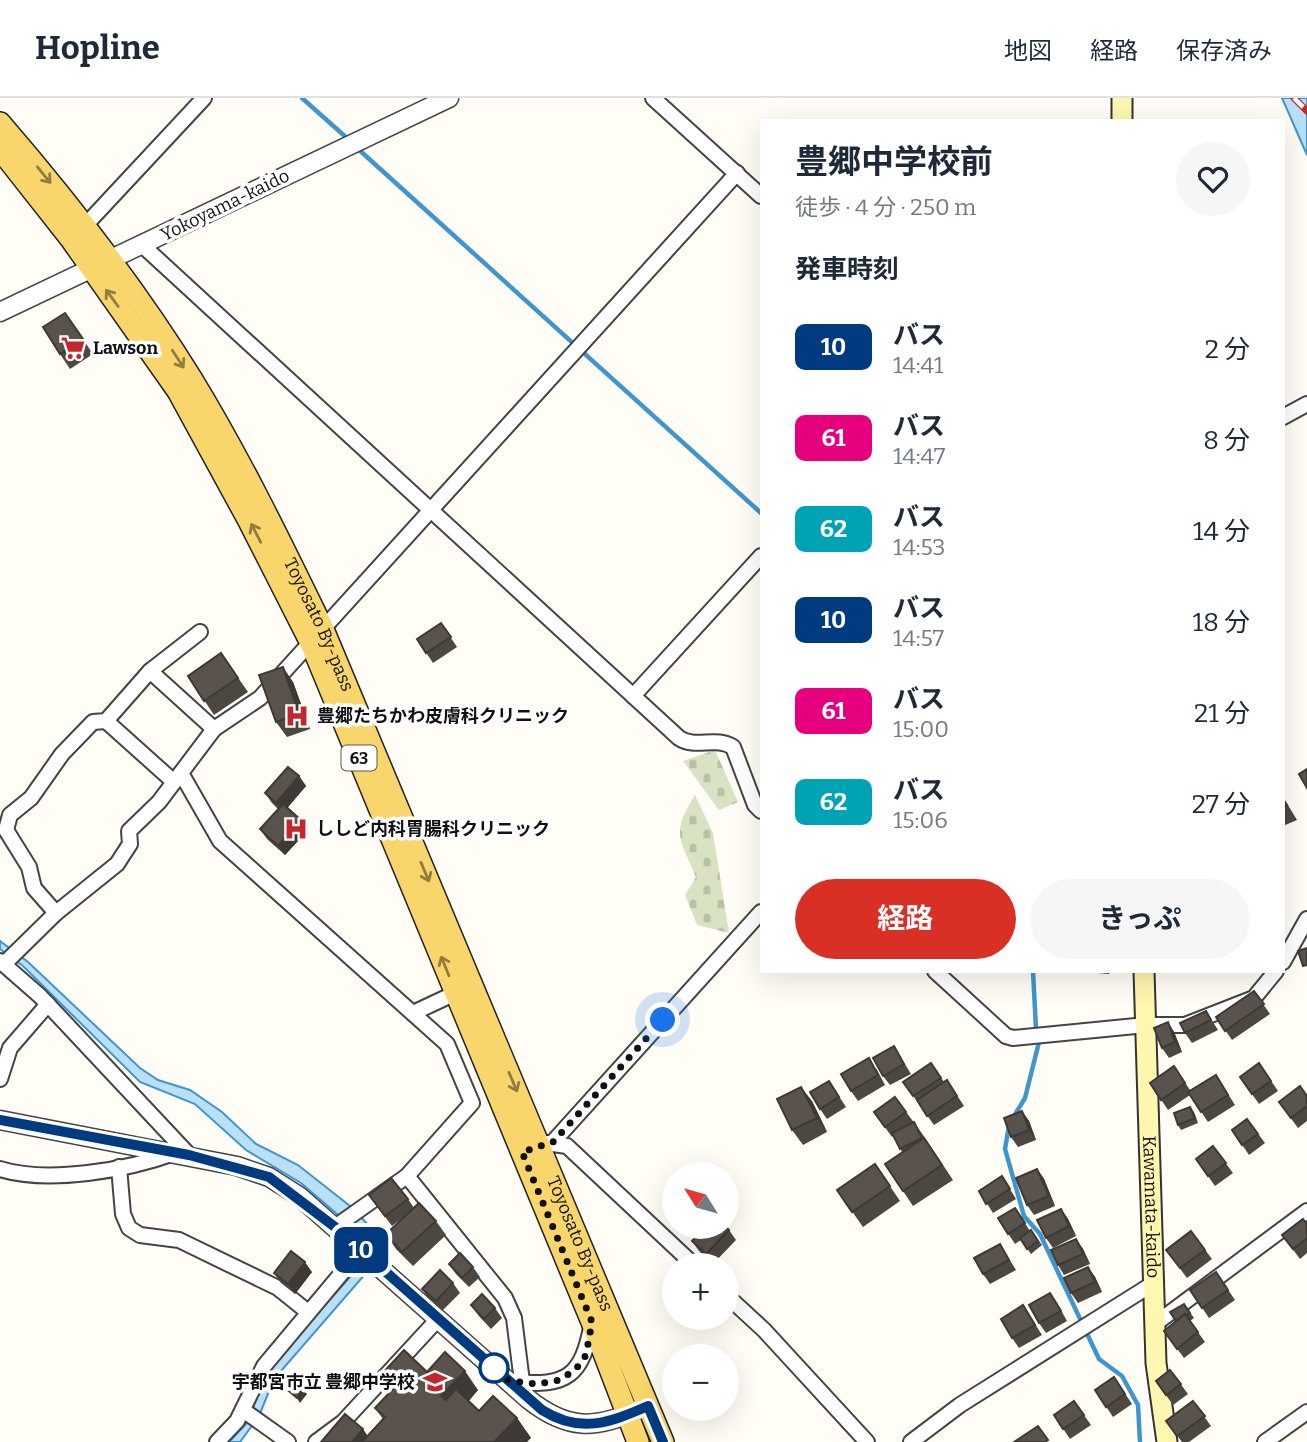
<!DOCTYPE html>
<html lang="ja">
<meta charset="utf-8">
<style>
:root{--surface:#fff;--page:#f6f6f7;--text:#1f2937;--muted:#747a83;--line:#e0e1e3;--accent:#d93025}
body{margin:0;font-family:Bitter,"Noto Sans JP",serif;background:var(--page);color:var(--text);height:100vh;display:flex;flex-direction:column;font-size:26px;white-space:nowrap}
*{box-sizing:border-box;margin:0}
p{font-size:23px;color:var(--muted)}
.icon{flex:none;width:38px;height:38px;fill:none;stroke:currentColor;stroke-width:2;stroke-linecap:round;stroke-linejoin:round}
.map{position:relative;flex:1;overflow:hidden}
.side{position:absolute;left:760px;top:21px;width:525px;height:854px;display:flex;flex-direction:column;background:var(--surface);border-radius:0px;box-shadow:0 7px 28px #0002}
.side>*{flex:none}
.badge{padding:0 14px;border-radius:10px;font-size:24px;line-height:46px}
.needle{width:46px;rotate:307deg}
.fabs{position:absolute;left:662px;top:1064px;display:grid;gap:14px}
.fabs a{display:grid;place-items:center;width:77px;height:77px;border-radius:50%;background:var(--surface);box-shadow:0 7px 28px #0002;font-size:35px}
.you{position:absolute;width:35px;height:35px;margin:-18px;border:5px solid #fff;border-radius:50%;background:#1a73e8;box-shadow:0 0 0 10px #1a73e833}
.map>.badge{position:absolute;translate:-50% -50%;box-shadow:0 0 0 4px #fff}
h2{padding:0 35px;font-size:26px;line-height:63px}
.round{display:grid;place-items:center;flex:none;width:74px;height:74px;border-radius:37px;background:var(--page)}
.summary{display:flex;align-items:center;justify-content:space-between;height:119px;padding:0 35px}
h1{font-size:33px;font-weight:700;line-height:52px}
.primary-button{display:flex;gap:14px;margin-top:auto;padding:14px 35px}
.primary-button a{flex:1;height:80px;border-radius:42px;background:var(--accent);color:#fff;font-size:28px;font-weight:700;line-height:80px;text-align:center}
.primary-button a+a{background:var(--page);color:var(--text)}
ul{padding:0;list-style:none}
li{display:flex;align-items:center;gap:21px;height:91px;padding:0 35px}
li div{flex:1}
li b{display:block;font-size:26px}
li em{font-style:normal}
li .badge{min-width:77px;font-weight:700;text-align:center}
header{display:flex;align-items:center;gap:42px;box-sizing:border-box;height:98px;padding:0 35px;background:var(--surface);border-bottom:2px solid var(--line)}
header strong{font-size:33px}
nav{display:flex;gap:38px;margin-inline-start:auto;font-size:24px}
.map>svg:first-child{display:block}
.cemetery{fill:url(#cemetery-stones)}
.water{fill:#b9e0f7;stroke:#3f96cf;stroke-width:2}
.lines{fill:none;stroke-linecap:round;stroke-linejoin:round}
.stream{stroke:#3f96cf;stroke-width:4.5}
.minor-casing{stroke:#444;stroke-width:18}
.tertiary-casing{stroke:#444;stroke-width:21}
.secondary-casing{stroke:#333;stroke-width:23}
.primary-casing{stroke:#222;stroke-width:24}
.minor{stroke:#fff;stroke-width:14}
.tertiary{stroke:#fff;stroke-width:18}
.secondary{stroke:#fff6b0;stroke-width:19}
.primary{stroke:#f9d66b;stroke-width:21}
.rail-casing{stroke:#c4262e;stroke-width:7}
.rail{stroke:#fff;stroke-width:4.5;stroke-dasharray:13;stroke-linecap:butt}
.wall{fill:#4d4742}
.shaded-wall{fill:#3f3936}
.building{fill:#5a524d;stroke:#3f3936;stroke-width:2}
.oneway{stroke:#917d42}
.line-casing{stroke:#fff;stroke-width:16}
.line{stroke:#003b80;stroke-width:10}
.walk{stroke:#111;stroke-width:7;stroke-dasharray:0 12.6}
.stop-dot{fill:#fff;stroke:#003b80;stroke-width:3.5}
.labels{text-anchor:middle;dominant-baseline:central;stroke-width:7;stroke-linejoin:round;paint-order:stroke}
.shield{fill:#fff;stroke:#585858;stroke-width:2}
.shield-label{font-size:16px;font-weight:bold;fill:#111}
.street-label{font-size:18px;fill:#111;stroke:#fff}
.poi-label{font-size:18px;font-weight:bold;fill:#111;stroke:#fff;text-anchor:start}
</style>
<header>
<strong>Hopline</strong>
<nav><a>地図</a><a>経路</a><a>保存済み</a></nav>
</header>
<div class="map">
<svg width="1307" height="1344" viewBox="0 0 1307 1344">
<defs>
<pattern id="cemetery-stones" width="16" height="16" patternUnits="userSpaceOnUse" patternTransform="scale(1.75)"><rect width="16" height="16" fill="#d9e3c4"/><path d="M2 7V4a2 2 0 0 1 4 0v3zM10 15v-3a2 2 0 0 1 4 0v3z" fill="#b9c2a7"/></pattern>
</defs>
<rect width="100%" height="100%" fill="#fffdf5"/>
<g class="cemetery">
<polygon points="715,652 738,704 719,712 683,663"/>
<path d="M695 697 713 735 729 835 697 827 685 797 696 779C679 739 671 736 695 697Z"/>
</g>
<g class="water">
<polygon points="1282,0 1307,0 1307,57"/>
<polygon points="0,843 28,864 140,970 158,982 190,992 222,1014 256,1046 298,1067 350,1108 382,1141 367,1174 274,1281 259,1318 240,1344 229,1344 248,1324 267,1272 359,1169 365,1146 359,1135 301,1085 246,1052 195,1006 140,984 23,868 0,851"/>
</g>
<g class="lines">
<g class="stream">
<polyline points="302,0 348,41"/>
<polyline points="357,50 761,415"/>
<polyline points="1033,873 1036,931 1040,932"/>
<polyline points="1013,1020 1025,1000 1040,940"/>
<polyline points="1009,1028 1005,1051 1024,1118 1040,1136 1099,1261 1122,1278 1138,1307 1140,1344"/>
</g>
<g class="minor-casing">
<g id="minor">
<polyline points="653,0 761,98"/>
<polyline points="80,133 204,0"/>
<path d="M142 147 679 640C695 651 716 638 733 649L755 707 761 713"/>
<polyline points="1283,319 1307,306"/>
<polyline points="150,573 214,631"/>
<polyline points="633,598 761,458"/>
<polyline points="106,623 174,684"/>
<polyline points="181,675 220,743 447,946 472,1005 407,1078 335,1129"/>
<polyline points="56,815 34,790 29,769 6,732 10,717 31,700 62,656 93,624 106,623 150,573 200,534"/>
<polyline points="0,863 40,898 189,1057"/>
<polyline points="1283,864 1307,821"/>
<polyline points="4,866 56,815 117,766 130,746 129,733 159,704 214,631 260,600 737,75"/>
<polyline points="935,873 1006,938 1013,940 1146,927 1185,927 1254,900 1276,873"/>
<polyline points="413,915 462,892"/>
<polyline points="0,981 10,950 48,906"/>
<polyline points="553,1044 761,814"/>
<polyline points="546,1045 567,1048 694,1167"/>
<polyline points="119,1069 123,1116 129,1130 140,1137 179,1142 278,1190 308,1214"/>
<path d="M0 1071C48 1086 128 1072 174 1055"/>
<polyline points="407,1078 505,1200 514,1220 522,1284"/>
<polyline points="726,1197 764,1232 867,1344"/>
<polyline points="1155,1226 1307,1113"/>
<path d="M513 1284C568 1289 582 1278 592 1225"/>
<polyline points="243,1312 288,1344"/>
<polyline points="217,1344 237,1323 264,1268 361,1152"/>
<polyline points="316,1344 343,1324 438,1221"/>
<polyline points="911,1344 960,1307 1154,1185"/>
<polyline points="1265,1344 1307,1314"/>
</g>
</g>
<g class="tertiary-casing">
<g id="tertiary">
<polyline points="0,214 449,0"/>
<path d="M0 1022 237 1068 269 1079 299 1098 528 1301C567 1332 595 1332 640 1311"/>
</g>
</g>
<g class="secondary-casing">
<g id="secondary">
<polyline points="1122,23 1122,0"/>
<path id="s1" d="M1144 873 1156 1265 1167 1344"/>
</g>
</g>
<g class="primary-casing">
<g id="primary">
<path id="s2" d="M0 25C70 106 135 190 191 280 240 360 281 445 322 529L663 1344"/>
<polyline points="0,51 71,141 178,293 249,423 311,545 592,1224 638,1344"/>
</g>
</g>
<use href="#minor" class="minor"/>
<use href="#tertiary" class="tertiary"/>
<use href="#secondary" class="secondary"/>
<use href="#primary" class="primary"/>
<g class="rail-casing">
<polyline id="rail" points="1294,0 1307,13"/>
</g>
<use href="#rail" class="rail"/>
</g>
<g class="wall">
<polygon points="65,215 93,256 70,271 60,256"/>
<polygon points="441,525 457,549 433,565 417,541"/>
<polygon points="221,555 248,594 214,617 188,578"/>
<polygon points="293,584 310,631 287,639 276,624"/>
<polygon points="299,678 306,688 287,710 308,732 285,757 267,741 260,731 278,711 272,705 265,695"/>
<polygon points="1283,699 1297,722 1283,728"/>
<polygon points="1086,873 1110,873 1109,876 1087,874"/>
<polygon points="1254,893 1270,916 1232,942 1216,919"/>
<polygon points="1206,913 1218,932 1192,945 1185,935"/>
<polygon points="1168,924 1174,934 1182,954 1169,960 1162,950"/>
<polygon points="894,948 911,976 890,987 883,978"/>
<polygon points="931,965 944,984 947,982 964,1008 934,1027 903,984"/>
<polygon points="1259,965 1278,993 1259,1006 1240,979"/>
<polygon points="1174,968 1190,992 1216,977 1235,1007 1208,1024 1190,997 1168,1012 1150,985"/>
<polygon points="876,970 885,987 858,1003 851,993"/>
<polygon points="829,983 846,1009 827,1021 820,1011"/>
<polygon points="1307,998 1307,1023 1298,1030 1279,1004"/>
<polygon points="895,999 921,1034 953,1082 913,1108 903,1093 902,1054 893,1038 892,1039 874,1014"/>
<polygon points="812,1003 827,1034 803,1047 792,1032"/>
<polygon points="1190,1009 1194,1014 1198,1025 1181,1032 1178,1027"/>
<polygon points="1022,1013 1029,1023 1036,1042 1018,1049 1011,1039"/>
<polygon points="1247,1021 1265,1045 1249,1057 1232,1032"/>
<polygon points="1213,1048 1233,1075 1215,1088 1196,1061"/>
<polygon points="875,1066 900,1103 863,1129 837,1092"/>
<polygon points="1037,1071 1044,1081 1055,1108 1034,1117 1027,1107"/>
<polygon points="1002,1078 1016,1101 993,1115 979,1093"/>
<polygon points="369,1097 408,1101 414,1110 436,1123 446,1137 413,1168 396,1151 386,1136 405,1118 392,1128"/>
<polygon points="1015,1110 1030,1133 1031,1132 1042,1147 1031,1156 1021,1142 1015,1146 998,1120"/>
<polygon points="1061,1111 1068,1121 1076,1138 1053,1150 1046,1140"/>
<polygon points="1307,1126 1307,1155 1300,1161 1282,1137"/>
<polygon points="729,1132 736,1142 713,1166 699,1153 692,1143"/>
<polygon points="1191,1133 1212,1161 1187,1180 1166,1152"/>
<polygon points="1076,1141 1083,1151 1090,1166 1064,1177 1058,1167"/>
<polygon points="1000,1146 1016,1172 990,1186 983,1176"/>
<polygon points="449,1166 473,1169 480,1179 469,1189 456,1176"/>
<polygon points="1088,1169 1095,1179 1102,1194 1078,1205 1071,1195"/>
<polygon points="312,1174 295,1196 281,1185 274,1175"/>
<polygon points="1216,1174 1235,1202 1209,1220 1190,1192"/>
<polygon points="453,1185 460,1195 442,1213 429,1201 422,1191"/>
<polygon points="1057,1205 1067,1223 1046,1235 1039,1225"/>
<polygon points="1184,1206 1194,1220 1190,1223 1205,1244 1184,1260 1164,1233 1176,1223"/>
<polygon points="471,1207 495,1210 502,1220 491,1231 478,1217"/>
<polygon points="1023,1207 1042,1237 1019,1250 1012,1240"/>
<polygon points="1170,1272 1188,1296 1173,1307 1156,1283"/>
<polygon points="427,1274 478,1292 469,1303 479,1313 517,1320 531,1340 321,1344 367,1338 383,1321 375,1310 390,1294 380,1278"/>
<polygon points="1114,1279 1132,1306 1113,1319 1095,1292"/>
<polygon points="1074,1303 1091,1327 1070,1341 1054,1317"/>
<polygon points="1193,1303 1211,1328 1189,1344 1182,1344 1166,1323"/>
</g>
<g class="shaded-wall">
<polygon points="283,569 293,584 310,631 299,616"/>
<polygon points="299,678 306,688 283,715 276,705"/>
<polygon points="301,722 308,732 285,757 278,748"/>
<polygon points="1168,924 1174,934 1182,954 1175,944"/>
<polygon points="801,989 812,1003 827,1034 817,1020"/>
<polygon points="1022,1013 1029,1023 1036,1042 1029,1032"/>
<polygon points="1037,1071 1044,1081 1055,1108 1049,1098"/>
<polygon points="1061,1111 1068,1121 1076,1138 1069,1128"/>
<polygon points="1076,1141 1083,1151 1090,1166 1083,1156"/>
<polygon points="305,1164 312,1174 295,1196 288,1186"/>
<polygon points="1088,1169 1095,1179 1102,1194 1095,1184"/>
<polygon points="465,1273 478,1292 455,1317 441,1298"/>
<polygon points="303,1291 307,1296 300,1305 297,1300"/>
<polygon points="517,1320 531,1340 527,1344 494,1344"/>
<polygon points="363,1331 372,1344 352,1344"/>
</g>
<g class="building">
<polygon points="65,215 83,241 60,256 43,229"/>
<polygon points="441,525 451,539 426,555 417,541"/>
<polygon points="221,555 238,580 204,603 188,578"/>
<polygon points="283,569 299,616 276,624 259,577"/>
<polygon points="288,669 299,678 276,705 265,695"/>
<polygon points="1307,671 1307,690 1299,676"/>
<polygon points="1283,701 1287,707 1283,709"/>
<polygon points="283,706 301,722 278,748 260,731"/>
<polygon points="1307,850 1307,867 1303,868 1298,853"/>
<polygon points="1254,893 1264,906 1225,933 1216,919"/>
<polygon points="1206,913 1211,922 1185,935 1180,925"/>
<polygon points="1168,924 1175,944 1162,950 1154,930"/>
<polygon points="894,948 904,966 883,978 873,960"/>
<polygon points="869,960 878,977 851,993 841,976"/>
<polygon points="931,965 941,980 913,998 903,984"/>
<polygon points="1259,965 1271,983 1252,996 1240,979"/>
<polygon points="1174,968 1185,985 1161,1002 1150,985"/>
<polygon points="1216,977 1228,997 1201,1014 1188,994"/>
<polygon points="947,982 957,998 927,1018 917,1002"/>
<polygon points="829,983 839,999 820,1011 810,994"/>
<polygon points="1300,988 1307,998 1307,1008 1291,1020 1279,1004"/>
<polygon points="801,989 817,1020 792,1032 777,1001"/>
<polygon points="895,999 906,1014 885,1029 874,1014"/>
<polygon points="1190,1009 1195,1020 1178,1027 1174,1015"/>
<polygon points="1022,1013 1029,1032 1011,1039 1004,1020"/>
<polygon points="1247,1021 1258,1036 1242,1047 1232,1032"/>
<polygon points="914,1024 922,1040 900,1051 892,1035"/>
<polygon points="924,1040 942,1067 903,1093 885,1066"/>
<polygon points="1213,1048 1226,1065 1208,1078 1196,1061"/>
<polygon points="875,1066 890,1088 852,1114 837,1092"/>
<polygon points="1037,1071 1049,1098 1027,1107 1016,1080"/>
<polygon points="1002,1078 1010,1091 986,1106 979,1093"/>
<polygon points="391,1080 408,1101 385,1118 369,1097"/>
<polygon points="419,1105 436,1123 402,1154 386,1136"/>
<polygon points="1015,1110 1025,1125 1008,1136 998,1120"/>
<polygon points="1061,1111 1069,1128 1046,1140 1037,1122"/>
<polygon points="1303,1121 1307,1126 1307,1140 1293,1151 1282,1137"/>
<polygon points="706,1129 726,1129 729,1132 706,1156 692,1143"/>
<polygon points="1031,1132 1038,1143 1027,1151 1020,1140"/>
<polygon points="1191,1133 1205,1152 1180,1170 1166,1152"/>
<polygon points="1076,1141 1083,1156 1058,1167 1051,1152"/>
<polygon points="1000,1146 1009,1162 983,1176 974,1160"/>
<polygon points="291,1153 305,1164 288,1186 274,1175"/>
<polygon points="460,1155 473,1169 462,1180 449,1166"/>
<polygon points="1088,1169 1095,1184 1071,1195 1064,1180"/>
<polygon points="440,1172 453,1185 436,1203 422,1191"/>
<polygon points="1216,1174 1228,1192 1202,1210 1190,1192"/>
<polygon points="1050,1195 1061,1213 1039,1225 1029,1207"/>
<polygon points="482,1196 495,1210 484,1221 471,1207"/>
<polygon points="1184,1206 1190,1215 1186,1218 1185,1216 1176,1223 1170,1214"/>
<polygon points="1023,1207 1035,1227 1012,1240 1001,1221"/>
<polygon points="1185,1216 1198,1234 1177,1251 1164,1233"/>
<polygon points="404,1252 427,1274 445,1254 465,1273 441,1298 446,1302 456,1291 479,1313 493,1298 517,1320 494,1344 362,1344 385,1319 375,1310 393,1291 380,1278"/>
<polygon points="1170,1272 1181,1286 1166,1297 1156,1283"/>
<polygon points="1114,1279 1125,1296 1106,1309 1095,1292"/>
<polygon points="295,1285 303,1291 297,1300 289,1293"/>
<polygon points="1074,1303 1084,1317 1063,1331 1054,1317"/>
<polygon points="1193,1303 1205,1318 1177,1338 1166,1323"/>
<polygon points="345,1316 363,1331 352,1344 321,1344"/>
<polygon points="1038,1328 1048,1342 1045,1344 1014,1344"/>
</g>
<defs><path id="oneway-shaft" d="M-6 0H5M1.5-3L5.5 0L1.5 3" fill="none" stroke-width="1.6" stroke-linecap="round" stroke-linejoin="round" transform="scale(1.75)"/></defs>
<g class="oneway">
<use href="#oneway-shaft" transform="translate(44 77) rotate(51)"/>
<use href="#oneway-shaft" transform="translate(112 200) rotate(-126)"/>
<use href="#oneway-shaft" transform="translate(178 261) rotate(57)"/>
<use href="#oneway-shaft" transform="translate(256 435) rotate(-117)"/>
<use href="#oneway-shaft" transform="translate(425 774) rotate(67)"/>
<use href="#oneway-shaft" transform="translate(445 868) rotate(-112)"/>
<use href="#oneway-shaft" transform="translate(513 984) rotate(67)"/>
</g>
<g class="lines">
<g class="line-casing">
<path id="line" d="M0 1022 189 1057 269 1079 335 1129 542 1312C580 1336 609 1325 648 1308L663 1344"/>
</g>
<use href="#line" class="line"/>
<polyline class="walk" points="494,1270 491,1268 509,1283 538,1286 560,1282 576,1271 586,1257 592,1224 522,1054 553,1044 663,922"/>
</g>
<defs>
<g id="supermarket-bare" transform="scale(1.89)"><path d="M-6-5.5h2.5l.6 2H6L4.5 2H-2.5L-4.4-4H-6ZM-1.5 3.2a1.3 1.3 0 1 0 .1 0ZM3 3.2a1.3 1.3 0 1 0 .1 0Z" fill="#c4262e" stroke="#fff" stroke-width="2.5" paint-order="stroke"/></g>
<g id="hospital-bare" transform="scale(1.89)"><path d="M-5-5h3v3.5h4V-5h3V5h-3V1.5h-4V5h-3Z" fill="#c4262e" stroke="#fff" stroke-width="2.5" paint-order="stroke"/></g>
<g id="school-bare" transform="scale(1.89)"><path d="M0-5L7-2L0 1L-7-2ZM-4 1L0 2.5L4 1V4Q0 6-4 4Z" fill="#c4262e" stroke="#fff" stroke-width="2.5" paint-order="stroke"/></g>
</defs>
<g fill-rule="evenodd">
<use href="#supermarket-bare" x="73" y="250"/>
<use href="#hospital-bare" x="297" y="618"/>
<use href="#hospital-bare" x="296" y="731"/>
<use href="#school-bare" x="435" y="1284"/>
</g>
<circle class="stop-dot" cx="494" cy="1270" r="14"/>
<g class="labels">
<rect class="shield" x="341.5" y="647.5" width="35" height="25" rx="5"/>
<g class="shield-label">
<text x="359" y="660">63</text>
</g>
<g class="street-label">
<text transform="translate(225 107) rotate(-26)">Yokoyama-kaido</text>
<text stroke="none"><textPath href="#s2" startOffset="597">Toyosato By-pass</textPath></text>
<text stroke="none"><textPath href="#s1" startOffset="236">Kawamata-kaido</textPath></text>
<text stroke="none"><textPath href="#s2" startOffset="1269">Toyosato By-pass</textPath></text>
</g>
<g class="poi-label">
<text x="93" y="250">Lawson</text>
<text x="317" y="618">豊郷たちかわ皮膚科クリニック</text>
<text x="316" y="731">ししど内科胃腸科クリニック</text>
<text x="415" y="1284" text-anchor="end">宇都宮市立 豊郷中学校</text>
</g>
</g>
</svg>
<div class="fabs">
<a><svg class="needle" viewBox="-14 -14 28 28"><path d="M0-13l5 13h-10z" fill="#e53935"/><path d="M0 13l5-13h-10z" fill="#747a83"/></svg></a>
<a>+</a>
<a>−</a>
</div>
<div class="you" style="left:663px;top:922px"></div>
<b class="badge" style="left:361px;top:1152px;background:#003b80;color:#fff">10</b>
<section class="side">
<div class="summary"><div><h1>豊郷中学校前</h1><p>徒歩 · 4 分 · 250 m</p></div><a class="round"><svg class="icon" aria-label="heart" viewBox="0 0 24 24"><path d="M12 20l-8-8c-3-5 5-10 8-4 3-6 11-1 8 4z"/></svg></a></div>
<h2>発車時刻</h2>
<ul>
<li><span class="badge" style="background:#003b80;color:#fff">10</span><div><b>バス</b><p>14:41</p></div><em>2 分</em></li>
<li><span class="badge" style="background:#e6007e;color:#fff">61</span><div><b>バス</b><p>14:47</p></div><em>8 分</em></li>
<li><span class="badge" style="background:#00a3b4;color:#fff">62</span><div><b>バス</b><p>14:53</p></div><em>14 分</em></li>
<li><span class="badge" style="background:#003b80;color:#fff">10</span><div><b>バス</b><p>14:57</p></div><em>18 分</em></li>
<li><span class="badge" style="background:#e6007e;color:#fff">61</span><div><b>バス</b><p>15:00</p></div><em>21 分</em></li>
<li><span class="badge" style="background:#00a3b4;color:#fff">62</span><div><b>バス</b><p>15:06</p></div><em>27 分</em></li>
</ul>
<div class="primary-button"><a>経路</a><a>きっぷ</a></div>
</section>
</div>
